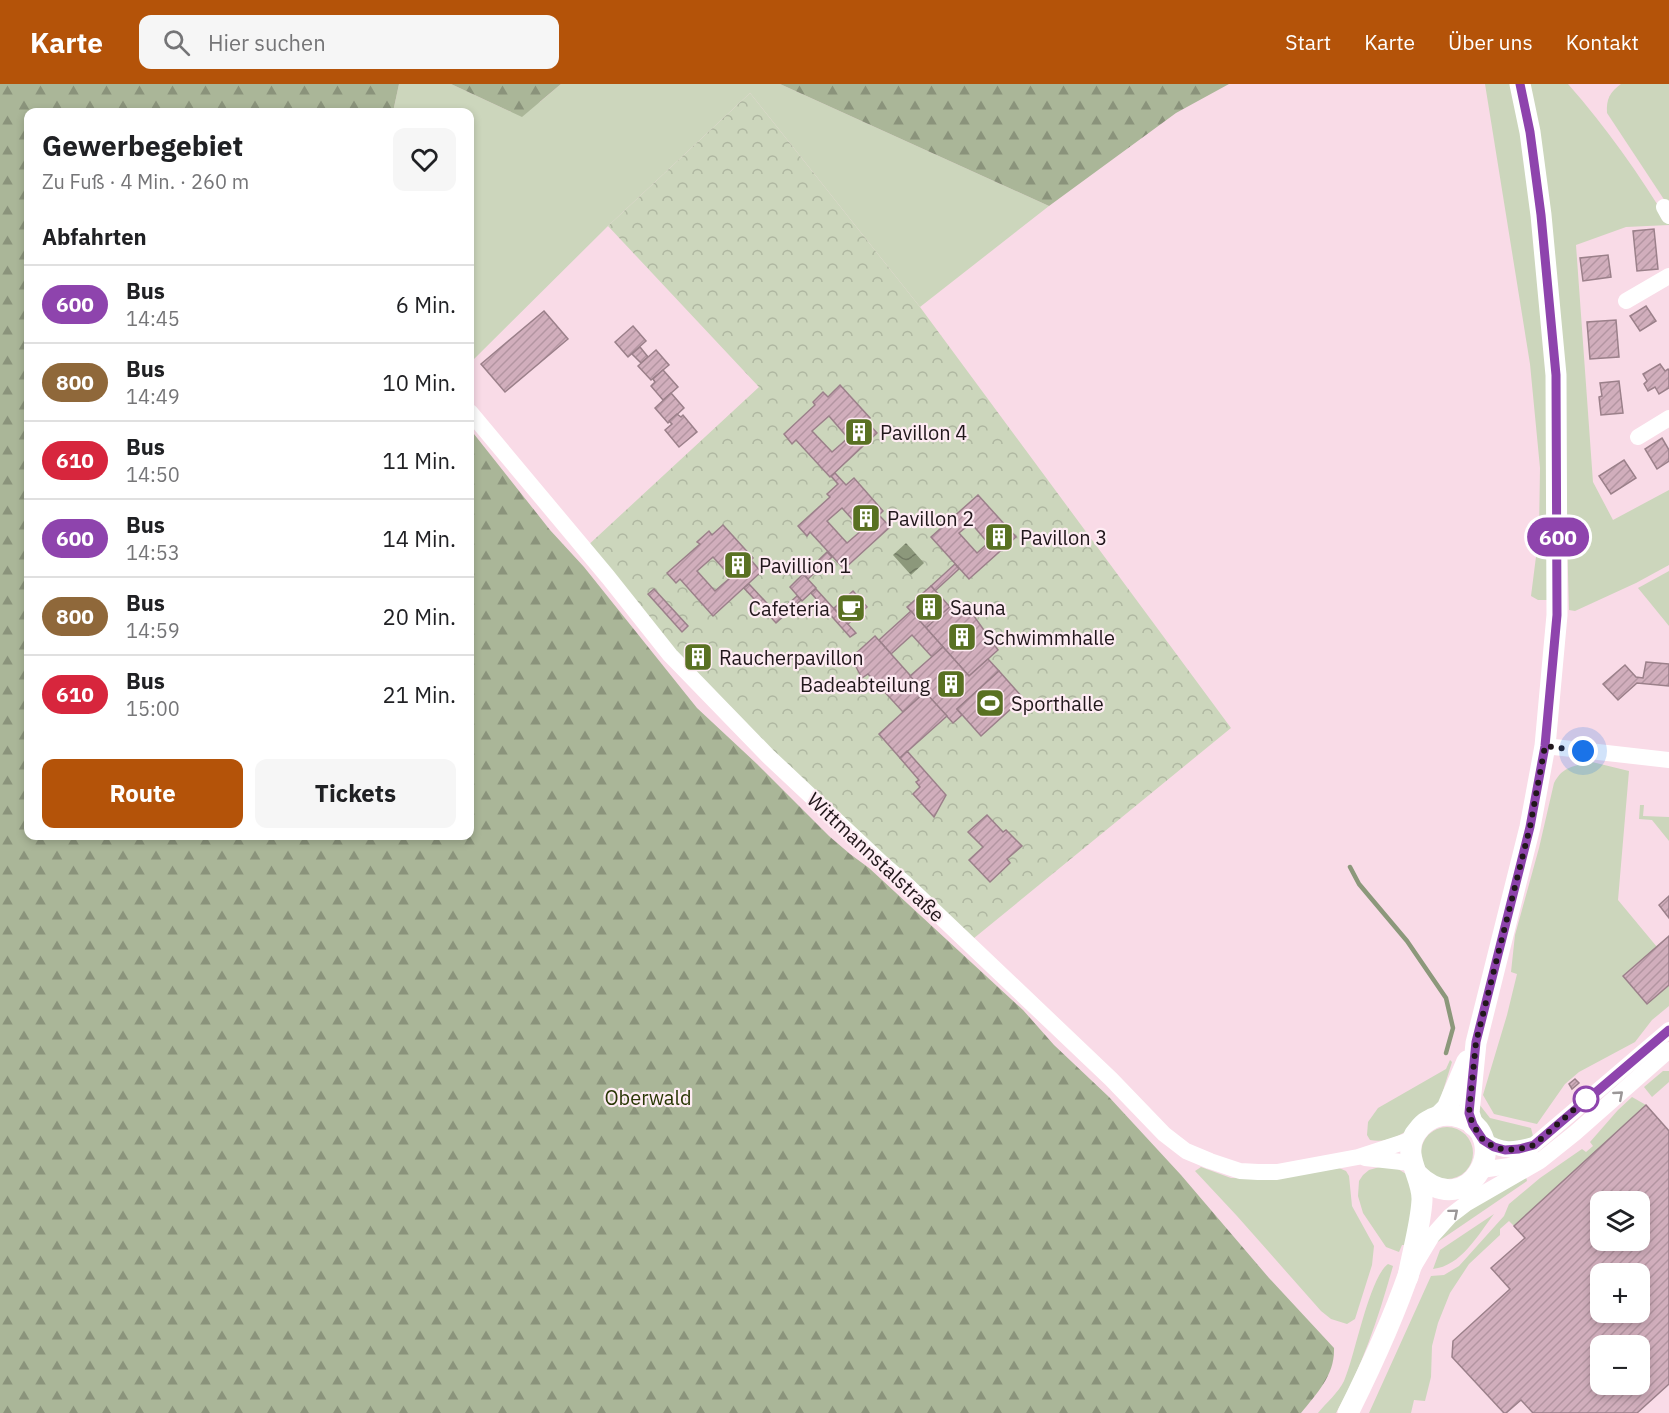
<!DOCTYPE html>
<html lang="de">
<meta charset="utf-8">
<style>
:root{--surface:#fff;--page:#f6f6f6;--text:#202124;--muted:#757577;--line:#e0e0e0;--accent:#b45309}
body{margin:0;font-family:"IBM Plex Sans",sans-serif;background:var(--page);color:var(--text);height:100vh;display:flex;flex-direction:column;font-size:22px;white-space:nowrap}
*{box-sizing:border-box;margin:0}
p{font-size:20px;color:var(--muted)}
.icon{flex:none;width:33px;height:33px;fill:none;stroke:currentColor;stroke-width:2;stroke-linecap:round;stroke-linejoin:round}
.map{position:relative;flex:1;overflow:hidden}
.drawer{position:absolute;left:24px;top:24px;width:450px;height:732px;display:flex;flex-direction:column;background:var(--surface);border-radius:12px;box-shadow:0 3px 9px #0003}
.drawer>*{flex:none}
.badge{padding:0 12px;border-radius:20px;font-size:21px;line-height:39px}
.controls{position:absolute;left:1590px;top:1107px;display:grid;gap:12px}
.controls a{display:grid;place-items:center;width:60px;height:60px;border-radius:12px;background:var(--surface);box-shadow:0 3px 9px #0003;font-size:30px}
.you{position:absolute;width:30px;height:30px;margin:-15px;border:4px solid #fff;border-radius:50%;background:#1a73e8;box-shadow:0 0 0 9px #1a73e833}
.map>.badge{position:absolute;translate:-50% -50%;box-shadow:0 0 0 3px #fff}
h2{padding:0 18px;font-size:22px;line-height:54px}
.round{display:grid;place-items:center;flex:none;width:63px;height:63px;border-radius:12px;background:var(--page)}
.overview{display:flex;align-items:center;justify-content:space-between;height:102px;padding:0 18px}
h1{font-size:28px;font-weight:800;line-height:45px}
.action{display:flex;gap:12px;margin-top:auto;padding:12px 18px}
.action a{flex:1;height:69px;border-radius:12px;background:var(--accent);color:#fff;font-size:24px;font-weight:800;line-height:69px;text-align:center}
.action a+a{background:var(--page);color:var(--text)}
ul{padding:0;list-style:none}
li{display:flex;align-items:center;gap:18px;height:78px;padding:0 18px;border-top:2px solid var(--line)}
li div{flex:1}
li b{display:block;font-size:22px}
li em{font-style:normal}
li .badge{min-width:66px;font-weight:700;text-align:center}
header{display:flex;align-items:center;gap:36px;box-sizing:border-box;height:84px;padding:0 30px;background:var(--accent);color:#fff}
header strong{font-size:28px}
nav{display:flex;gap:33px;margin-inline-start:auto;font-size:21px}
.search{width:420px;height:54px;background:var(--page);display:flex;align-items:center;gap:15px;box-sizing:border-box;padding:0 21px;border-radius:12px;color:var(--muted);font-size:22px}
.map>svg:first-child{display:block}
.grass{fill:#ccd6bc}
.forest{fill:url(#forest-firs)}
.park{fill:url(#park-crowns)}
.water{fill:url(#water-waves)}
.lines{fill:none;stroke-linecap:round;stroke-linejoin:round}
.stream{stroke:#8c987b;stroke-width:4.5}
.building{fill:url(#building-hatch);stroke:#9b808a;stroke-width:1.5;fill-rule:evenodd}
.minor{stroke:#fff;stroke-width:16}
.tertiary{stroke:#fff;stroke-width:21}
.oneway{stroke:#9b9798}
.line-casing{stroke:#fff;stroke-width:14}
.line{stroke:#8e44ad;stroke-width:9}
.walk{stroke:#21171b;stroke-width:6;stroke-dasharray:0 10.8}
.stop-dot{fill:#fff;stroke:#8e44ad;stroke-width:3}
.labels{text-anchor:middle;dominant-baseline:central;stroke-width:4.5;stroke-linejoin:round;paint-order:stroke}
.poi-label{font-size:20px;fill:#21171b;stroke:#feecf3;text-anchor:start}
.street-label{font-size:20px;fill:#21171b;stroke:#feecf3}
.park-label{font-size:20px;fill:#283604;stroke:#feecf3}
</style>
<header>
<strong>Karte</strong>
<div class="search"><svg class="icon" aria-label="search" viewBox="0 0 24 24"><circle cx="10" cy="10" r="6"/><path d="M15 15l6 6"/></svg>Hier suchen</div>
<nav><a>Start</a><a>Karte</a><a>Über uns</a><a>Kontakt</a></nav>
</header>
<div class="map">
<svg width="1669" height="1329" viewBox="0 0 1669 1329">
<defs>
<pattern id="forest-firs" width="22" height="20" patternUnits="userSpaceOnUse" patternTransform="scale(1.5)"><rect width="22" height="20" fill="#aab698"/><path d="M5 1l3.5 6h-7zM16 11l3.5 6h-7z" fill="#8a937b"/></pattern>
<pattern id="park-crowns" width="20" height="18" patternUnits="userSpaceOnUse" patternTransform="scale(1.5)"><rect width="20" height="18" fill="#ccd6bc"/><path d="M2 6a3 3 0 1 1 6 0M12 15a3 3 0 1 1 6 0" fill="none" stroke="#afb7a1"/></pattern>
<pattern id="water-waves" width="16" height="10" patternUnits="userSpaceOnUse" patternTransform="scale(1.5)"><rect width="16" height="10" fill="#8c987b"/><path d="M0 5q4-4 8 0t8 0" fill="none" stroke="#727b64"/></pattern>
<pattern id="building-hatch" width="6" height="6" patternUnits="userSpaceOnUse" patternTransform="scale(1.5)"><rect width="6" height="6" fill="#d1aebc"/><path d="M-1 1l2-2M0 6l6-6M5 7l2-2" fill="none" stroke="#b395a1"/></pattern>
</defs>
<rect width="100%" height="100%" fill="#f9dbe7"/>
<g class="grass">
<polygon points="399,0 451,0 511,28 540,18 561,0 780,0 1049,122 920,223 750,9 608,142 470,279 470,28 393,28"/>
<polygon points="1485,0 1515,0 1556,309 1548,516 1538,516 1531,512 1539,449 1540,384 1530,280"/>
<path d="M1527 0H1568C1606 43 1639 90 1669 139V141L1626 143 1576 161 1593 398 1613 436 1669 406V481L1636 499 1575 527 1569 526 1567 453Z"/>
<path d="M1621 0H1669V123L1607 29C1606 15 1610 8 1621 0Z"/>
<polygon points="1669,487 1669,542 1638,504"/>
<path d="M1592 678 1629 687 1618 816 1657 863 1623 892 1647 919 1669 901V922L1652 936 1635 958 1579 988 1565 1000 1537 1040 1494 1030 1483 1011 1507 931 1517 890 1511 888 1515 851 1539 764 1554 699C1563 682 1574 682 1592 678Z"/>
<polygon points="1640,721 1644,721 1643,732 1669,733 1669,757 1652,736 1639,735"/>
<path d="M1450 976 1452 978 1442 1010 1446 1012C1425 1031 1401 1062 1370 1056L1367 1051 1368 1038 1378 1024 1446 985Z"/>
<polygon points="1663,987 1669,987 1669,998 1652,1013 1644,1003"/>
<polygon points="1632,1013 1646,1021 1514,1142 1509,1137 1500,1145 1500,1151 1469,1180 1450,1209 1438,1239 1432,1262 1431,1293 1425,1317 1414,1316 1411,1329 1369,1329 1431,1192 1444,1191 1459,1182 1504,1132 1509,1120 1540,1094 1582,1065 1586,1068 1593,1062 1590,1058 1618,1026"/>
<polygon points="1479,1020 1490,1034 1531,1044 1533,1052 1526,1056 1509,1059 1494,1054 1479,1037"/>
<circle cx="1447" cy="1069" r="26"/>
<polygon points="1383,1082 1398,1085 1406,1090 1415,1107 1405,1161 1402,1161 1399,1168 1386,1163 1363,1129 1358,1112 1359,1097 1363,1091 1369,1086"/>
<polygon points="1201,1083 1231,1094 1276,1095 1339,1084 1346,1087 1349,1092 1352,1122 1374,1162 1372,1181 1355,1235 1347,1240 1331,1235 1321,1227 1237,1132 1195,1087"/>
<polygon points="1526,1093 1527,1097 1436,1159 1451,1139 1468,1126"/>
<path d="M1494 1130C1478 1151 1461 1182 1433 1185L1440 1166Z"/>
<path d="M1388 1180 1393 1182C1379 1232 1362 1284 1336 1329H1318C1326 1319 1339 1308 1344 1297 1355 1272 1369 1194 1388 1180Z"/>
</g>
<g class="forest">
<path d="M0 0H399L393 28H28V752H470V345L550 446 584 483 697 624 757 680 829 752 850 770 869 784 1023 926 1054 961 1109 1013 1181 1091 1269 1194 1334 1264C1335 1291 1317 1309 1301 1329H0Z"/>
<polygon points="451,0 561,0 522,33"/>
<polygon points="780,0 1229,0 1176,29 1049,122"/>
</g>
<polygon class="park" points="750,9 920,223 1231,644 968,859 710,614 584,465 759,303 608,142"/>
<polygon class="water" points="906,459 924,479 911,491 893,471"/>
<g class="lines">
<polyline class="stream" points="1350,783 1359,800 1407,857 1446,914 1453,944 1446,969"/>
</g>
<g class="building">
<polygon points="1654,145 1658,185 1637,187 1633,147"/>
<polygon points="1608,171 1611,193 1583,197 1580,174"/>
<polygon points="1646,222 1656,237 1640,247 1630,232"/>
<polygon points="544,227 568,255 505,308 481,280"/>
<polygon points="1616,236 1619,273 1590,275 1587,238"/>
<polygon points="633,242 646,257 628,273 615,258"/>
<polygon points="640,263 648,273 641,279 632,270"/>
<polygon points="656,266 669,281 651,296 638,282"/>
<polygon points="1660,280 1665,287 1668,285 1669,287 1669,304 1659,310 1655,303 1648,307 1644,300 1647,297 1643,290"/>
<polygon points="663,286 678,303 663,316 651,302 655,298 653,295"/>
<polygon points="1619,297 1623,329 1601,331 1599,313 1602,312 1600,299"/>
<path d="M840 301 870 334 866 337 877 349 830 393 796 356 792 360 784 350 815 321 813 318 823 308 828 313ZM829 332 848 354 832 368 812 347Z"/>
<polygon points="671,309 684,324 668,339 655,324"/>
<polygon points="677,330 681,333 683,331 697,348 679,363 665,346 672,340 669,337"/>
<polygon points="1662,354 1669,366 1669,377 1657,385 1645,365"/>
<polygon points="1624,376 1636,394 1611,410 1599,392"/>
<path d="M835 389 846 401 854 394 883 427 879 431 890 443 844 485 810 448 807 452 798 442 830 413 827 410 838 400 831 392ZM842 424 862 446 847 459 827 437Z"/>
<path d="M978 411 1016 453 969 495 931 453ZM971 439 988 459 977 469 959 449Z"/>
<path d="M723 441 753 474 751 476 761 488 713 532 680 495 676 499 667 489 700 460 697 458 709 447 712 451ZM713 473 731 493 715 507 697 487Z"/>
<polygon points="827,468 832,473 808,495 804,490"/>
<polygon points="955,480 959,485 935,507 931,502"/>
<polygon points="803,490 816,504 802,517 790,503"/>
<polygon points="749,500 777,530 797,512 801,516 776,539 744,504"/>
<polygon points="931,502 950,523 926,544 907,523"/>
<polygon points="654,505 688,542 682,548 648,510"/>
<polygon points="816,505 856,549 850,553 811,509"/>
<polygon points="853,507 867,523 848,540 834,524"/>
<polygon points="954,519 969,525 998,566 969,592 926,544"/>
<polygon points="911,527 943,563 932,573 912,551 891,570 879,556"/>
<polygon points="875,552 925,608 903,628 868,590 862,594 856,583 860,579 853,572"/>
<polygon points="694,561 708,570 700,584 686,569"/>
<polygon points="943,563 969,592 988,575 999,587 957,625 962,631 953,639 910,592"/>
<polygon points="1646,578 1669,580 1669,602 1637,599 1618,616 1603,600 1625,581 1636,593 1643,594"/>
<polygon points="999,587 1023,614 981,652 957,625"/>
<polygon points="925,608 947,632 900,674 879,650"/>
<polygon points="907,667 946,711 934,733 913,710 920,703 916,698 919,696 900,674"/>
<polygon points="987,731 1003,748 1006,746 1022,762 1007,775 1010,779 990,798 969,776 983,763 968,748"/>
<polygon points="1669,812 1669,834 1659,821"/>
<polygon points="1669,852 1669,901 1647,920 1623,892"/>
<polygon points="1575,995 1579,999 1572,1005 1569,1000"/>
<path d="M1646 1021 1669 1047V1300L1637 1329H1533L1521 1316 1506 1329H1504L1452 1273 1453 1257 1510 1205 1491 1184 1525 1154 1514 1142ZM1600 1118H1640V1156H1600ZM1600 1190H1640V1228H1600ZM1600 1262H1640V1300H1600Z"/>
</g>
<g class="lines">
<g class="minor">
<polyline points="1664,123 1669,132"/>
<polyline points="1626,217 1669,192"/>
<polyline points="470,328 608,493 670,571 768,672 884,781 905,799 1111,995 1164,1050 1186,1067 1210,1077 1240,1087 1258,1088 1277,1088 1358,1073 1413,1055"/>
<polyline points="1638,353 1669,334"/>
<polyline points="1545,662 1669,676"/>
<path d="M1483 1056C1502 1068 1513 1067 1534 1061L1669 946"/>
<polyline points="1365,1074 1411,1079"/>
<polyline points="1481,1086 1509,1082 1532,1074"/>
<polyline points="1414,1182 1432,1152 1450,1132 1467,1119 1540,1077 1575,1049 1669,966"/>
</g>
<g class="tertiary">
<polyline points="1439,1032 1447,1024 1467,977"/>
<polyline points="1473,1041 1469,1029 1476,959 1530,743 1545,662 1557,531 1556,291 1541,131 1530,48 1520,0"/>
<path d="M1408 1193C1412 1170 1421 1139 1422 1116 1423 1093 1402 1073 1415 1050 1419 1045 1422 1040 1428 1037 1437 1031 1448 1030 1459 1033 1516 1050 1470 1142 1417 1090"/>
<path d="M1348 1329C1372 1281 1395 1231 1412 1180"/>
</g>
</g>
<defs><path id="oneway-chevron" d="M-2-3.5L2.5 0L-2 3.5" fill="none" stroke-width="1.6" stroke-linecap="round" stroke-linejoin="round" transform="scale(1.5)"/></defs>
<g class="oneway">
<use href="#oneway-chevron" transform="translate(1619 1011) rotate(-41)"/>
<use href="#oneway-chevron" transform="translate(1454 1129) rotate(-40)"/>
</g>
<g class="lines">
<g class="line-casing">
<polyline id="line" points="1520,0 1530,48 1541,131 1556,291 1557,531 1545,662 1530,743 1476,958 1469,1029 1473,1041 1483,1056 1494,1063 1505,1066 1519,1065 1534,1061 1669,946"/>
</g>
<use href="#line" class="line"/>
<polyline class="walk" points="1583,667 1545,662 1530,743 1476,958 1469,1029 1473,1041 1483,1056 1494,1063 1505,1066 1519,1065 1534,1061 1586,1015"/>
</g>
<defs>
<g id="building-square" transform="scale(1.5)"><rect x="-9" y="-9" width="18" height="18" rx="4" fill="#597122" stroke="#feecf3"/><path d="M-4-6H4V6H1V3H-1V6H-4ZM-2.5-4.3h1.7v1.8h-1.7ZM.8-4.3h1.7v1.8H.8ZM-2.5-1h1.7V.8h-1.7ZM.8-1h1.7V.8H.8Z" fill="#fff"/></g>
<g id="cafe-square" transform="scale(1.5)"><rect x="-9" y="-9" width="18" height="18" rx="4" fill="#597122" stroke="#feecf3"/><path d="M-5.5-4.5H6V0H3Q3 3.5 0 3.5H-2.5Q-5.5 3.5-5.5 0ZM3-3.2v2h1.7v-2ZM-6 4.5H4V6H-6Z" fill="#fff"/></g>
<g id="stadium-square" transform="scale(1.5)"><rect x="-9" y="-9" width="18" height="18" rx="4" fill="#597122" stroke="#feecf3"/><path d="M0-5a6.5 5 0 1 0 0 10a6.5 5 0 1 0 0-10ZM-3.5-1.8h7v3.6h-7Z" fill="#fff"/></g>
</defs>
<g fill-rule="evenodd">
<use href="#building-square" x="859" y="348"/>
<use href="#building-square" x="866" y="434"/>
<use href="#building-square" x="999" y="453"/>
<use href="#building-square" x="738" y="481"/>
<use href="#building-square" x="929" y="523"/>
<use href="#cafe-square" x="851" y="524"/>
<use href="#building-square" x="962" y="553"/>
<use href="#building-square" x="698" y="573"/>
<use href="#building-square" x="951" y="600"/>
<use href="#stadium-square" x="990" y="619"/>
</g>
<circle class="stop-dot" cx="1586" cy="1015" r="12"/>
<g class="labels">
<g class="poi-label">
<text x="880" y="348">Pavillon 4</text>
<text x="887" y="434">Pavillon 2</text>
<text x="1020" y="453">Pavillon 3</text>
<text x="759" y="481">Pavillion 1</text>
<text x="950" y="523">Sauna</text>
<text x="830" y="524" text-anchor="end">Cafeteria</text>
<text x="983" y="553">Schwimmhalle</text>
<text x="719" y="573">Raucherpavillon</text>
<text x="930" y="600" text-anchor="end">Badeabteilung</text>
<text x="1011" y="619">Sporthalle</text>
</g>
<g class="street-label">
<text transform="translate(876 773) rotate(43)">Wittmannstalstraße</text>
</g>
<g class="park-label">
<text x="648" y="1013">Oberwald</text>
</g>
</g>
</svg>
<div class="controls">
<a><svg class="icon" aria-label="layers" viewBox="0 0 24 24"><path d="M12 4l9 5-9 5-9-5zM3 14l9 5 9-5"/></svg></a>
<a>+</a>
<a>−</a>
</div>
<div class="you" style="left:1583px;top:667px"></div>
<b class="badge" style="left:1558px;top:453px;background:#8e44ad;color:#fff">600</b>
<section class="drawer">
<div class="overview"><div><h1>Gewerbegebiet</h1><p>Zu Fuß · 4 Min. · 260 m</p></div><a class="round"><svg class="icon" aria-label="heart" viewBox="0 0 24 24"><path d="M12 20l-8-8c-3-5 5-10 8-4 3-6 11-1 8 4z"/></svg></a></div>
<h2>Abfahrten</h2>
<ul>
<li><span class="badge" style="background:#8e44ad;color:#fff">600</span><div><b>Bus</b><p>14:45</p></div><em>6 Min.</em></li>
<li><span class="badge" style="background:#8f683a;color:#fff">800</span><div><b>Bus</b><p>14:49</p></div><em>10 Min.</em></li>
<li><span class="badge" style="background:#d7263d;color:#fff">610</span><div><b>Bus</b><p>14:50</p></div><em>11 Min.</em></li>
<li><span class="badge" style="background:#8e44ad;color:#fff">600</span><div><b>Bus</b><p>14:53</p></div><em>14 Min.</em></li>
<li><span class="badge" style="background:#8f683a;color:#fff">800</span><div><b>Bus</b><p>14:59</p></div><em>20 Min.</em></li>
<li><span class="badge" style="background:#d7263d;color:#fff">610</span><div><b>Bus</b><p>15:00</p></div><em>21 Min.</em></li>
</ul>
<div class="action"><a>Route</a><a>Tickets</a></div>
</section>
</div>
